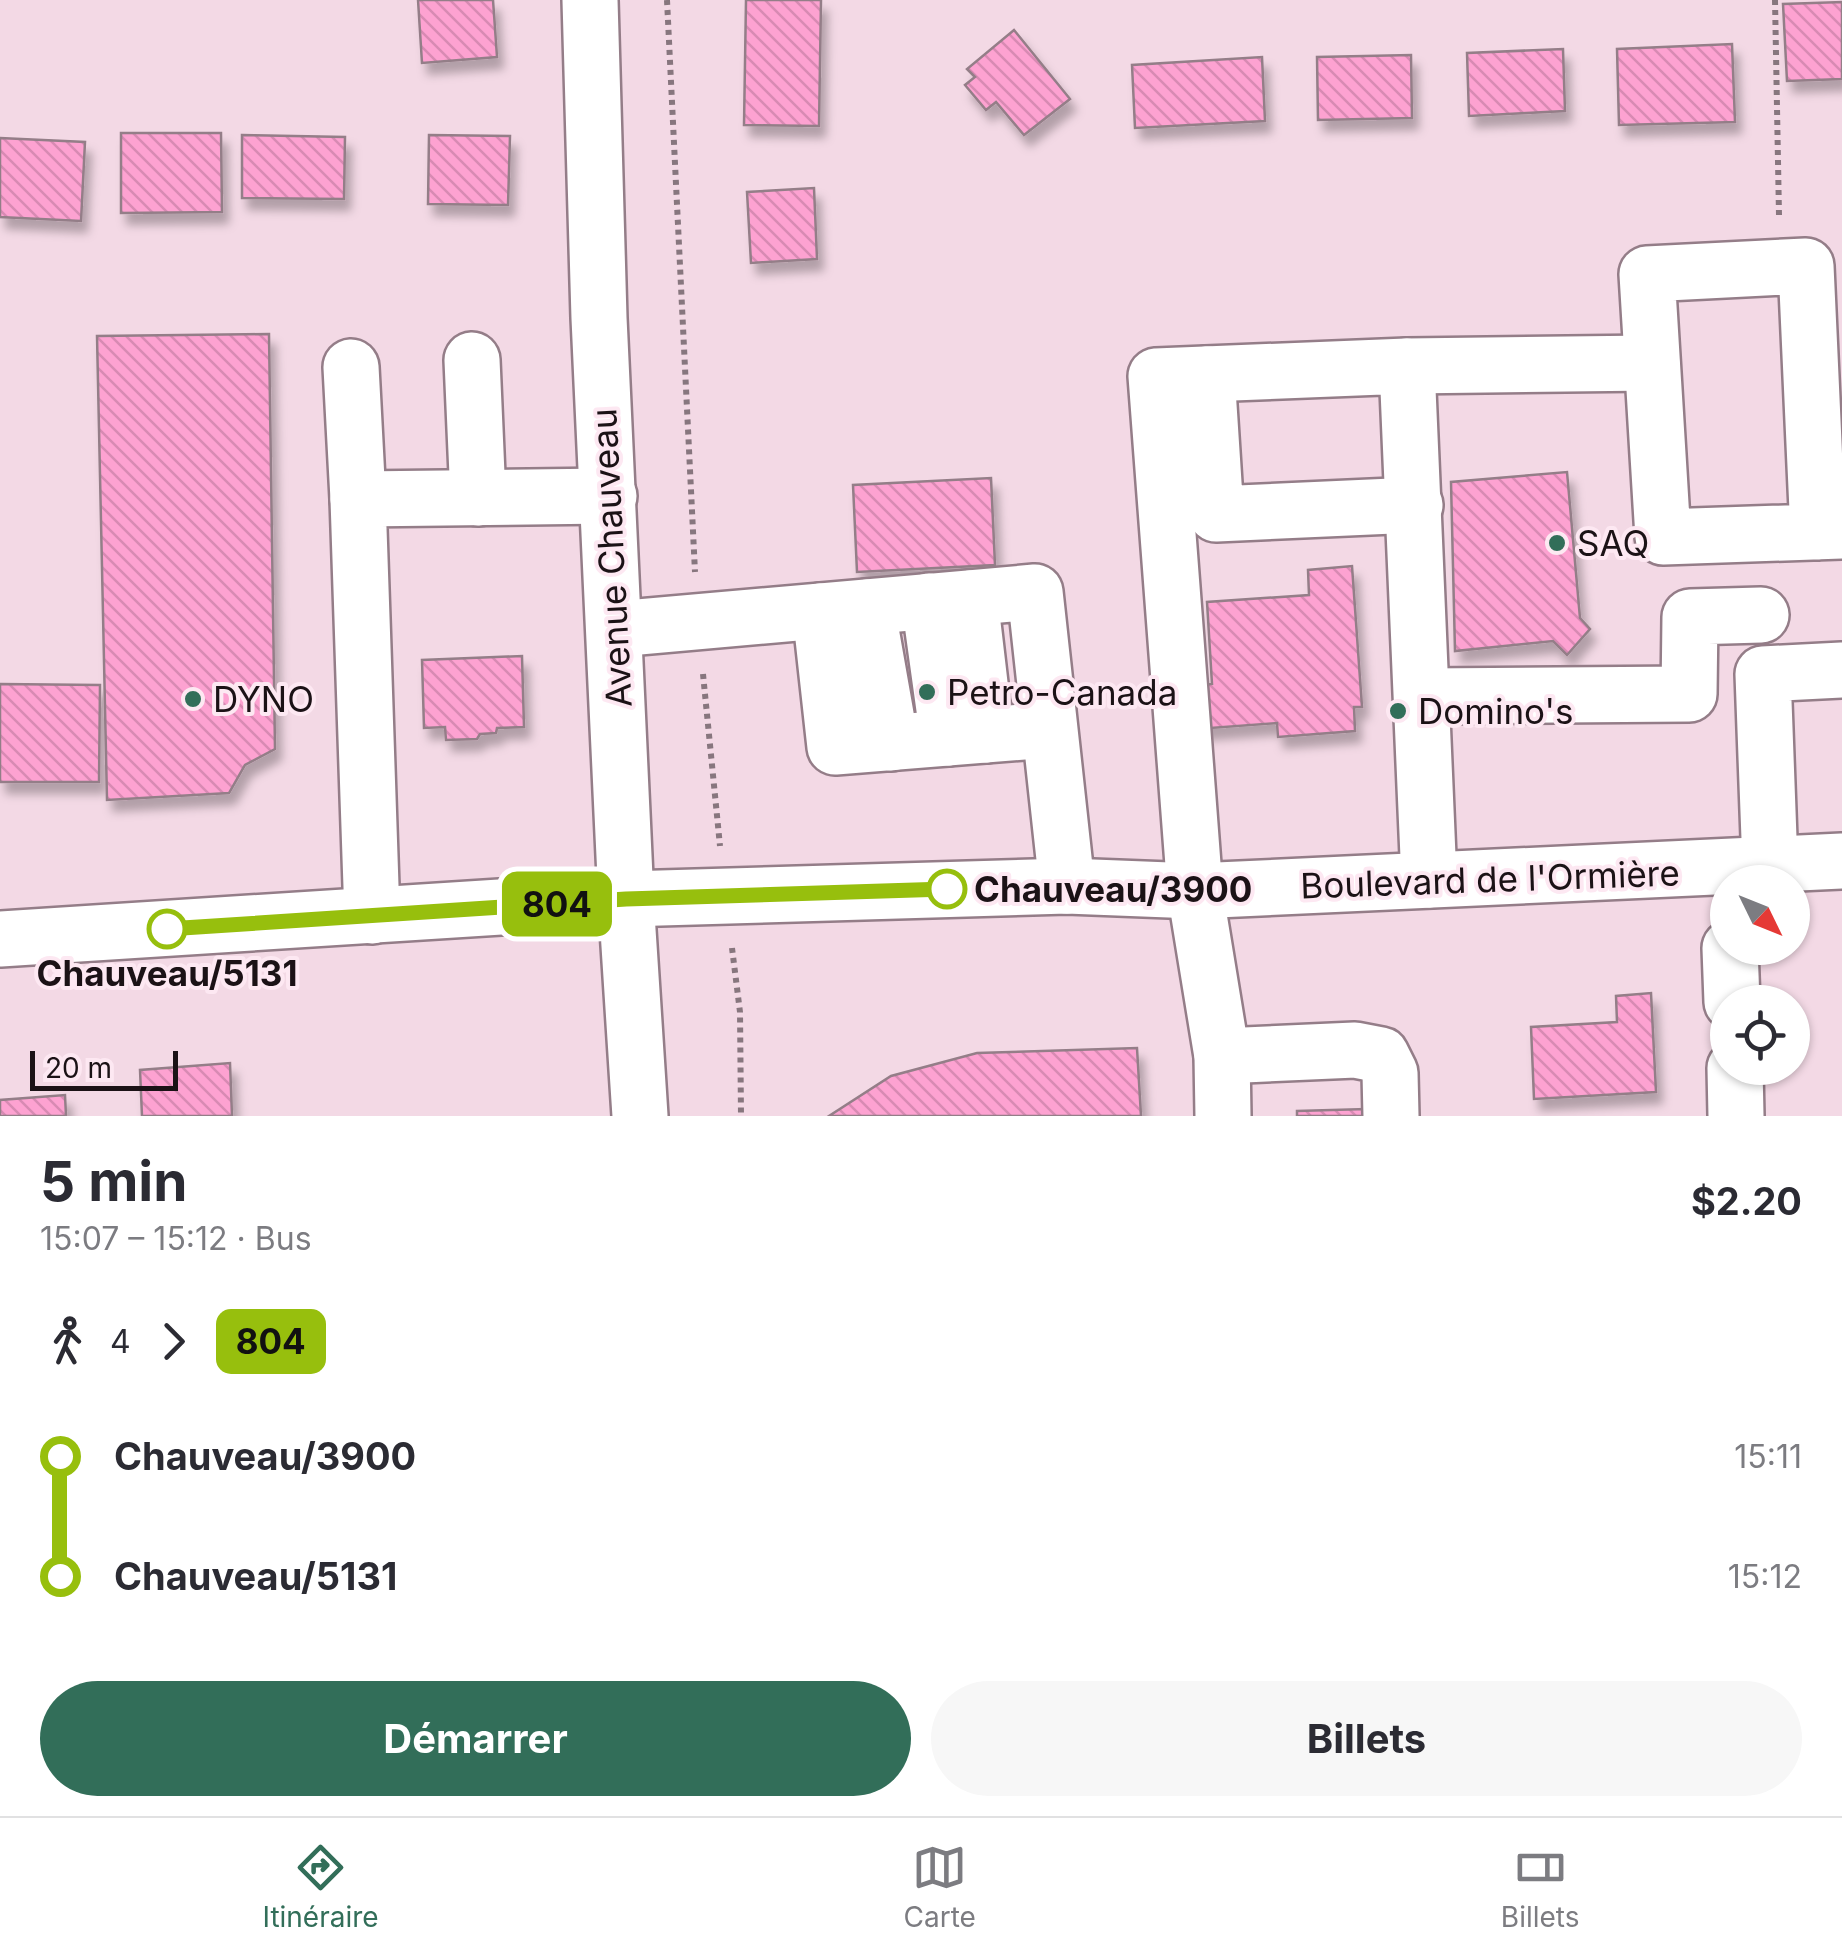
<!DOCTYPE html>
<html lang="fr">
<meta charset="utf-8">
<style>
:root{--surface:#fff;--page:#f7f7f7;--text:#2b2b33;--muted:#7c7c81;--line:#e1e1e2;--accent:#326e59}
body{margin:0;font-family:Inter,sans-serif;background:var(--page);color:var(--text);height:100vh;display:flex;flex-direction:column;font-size:38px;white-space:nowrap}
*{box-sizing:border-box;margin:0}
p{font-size:32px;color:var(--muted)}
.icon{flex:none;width:55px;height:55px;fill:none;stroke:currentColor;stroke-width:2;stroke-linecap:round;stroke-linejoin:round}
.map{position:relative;height:1116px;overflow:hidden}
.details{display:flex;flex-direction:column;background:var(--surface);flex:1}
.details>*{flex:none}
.badge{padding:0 20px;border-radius:15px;font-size:35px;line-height:65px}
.needle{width:65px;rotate:133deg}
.controls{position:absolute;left:1710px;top:865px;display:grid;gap:20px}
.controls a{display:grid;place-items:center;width:100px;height:100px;border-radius:50%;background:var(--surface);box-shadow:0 2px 8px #0004;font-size:50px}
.scale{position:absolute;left:30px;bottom:25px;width:148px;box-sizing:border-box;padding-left:10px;border:5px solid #1b1216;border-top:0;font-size:28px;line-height:35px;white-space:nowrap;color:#1b1216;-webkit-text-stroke:8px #fde8f2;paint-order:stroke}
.map>.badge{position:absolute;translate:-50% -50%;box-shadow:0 0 0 5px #fff}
.legs{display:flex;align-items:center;gap:15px;height:110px;padding:0 40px;font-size:32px}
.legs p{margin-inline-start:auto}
.summary{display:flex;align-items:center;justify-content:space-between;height:170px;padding:0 40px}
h1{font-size:55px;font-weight:700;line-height:75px}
.action{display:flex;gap:20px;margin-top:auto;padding:20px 40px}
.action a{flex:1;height:115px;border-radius:60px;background:var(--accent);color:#fff;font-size:40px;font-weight:700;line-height:115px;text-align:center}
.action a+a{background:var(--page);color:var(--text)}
ul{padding:0 40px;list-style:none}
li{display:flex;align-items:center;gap:35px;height:120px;font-size:38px}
li i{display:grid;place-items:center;width:15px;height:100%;margin:0 12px;background:currentColor}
li i::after{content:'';width:25px;height:25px;margin:-12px;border:8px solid;border-radius:50%;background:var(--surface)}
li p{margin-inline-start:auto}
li:first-child i{background:linear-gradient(#0000 50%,currentColor 0)}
li:last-child i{background:linear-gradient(currentColor 50%,#0000 0)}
.tab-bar{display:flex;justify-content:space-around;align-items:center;height:140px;border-top:2px solid var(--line);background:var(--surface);font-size:28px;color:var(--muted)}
.tab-bar a{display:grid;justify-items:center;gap:5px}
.tab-bar .active{color:var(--accent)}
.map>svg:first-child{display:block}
.building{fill:url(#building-back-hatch);stroke:#947e88;stroke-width:2.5;filter:url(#shadow)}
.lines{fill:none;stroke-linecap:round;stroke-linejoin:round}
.minor-casing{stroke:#947d88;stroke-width:60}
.major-casing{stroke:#947d88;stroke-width:60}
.path{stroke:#87767e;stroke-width:6;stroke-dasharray:5 5;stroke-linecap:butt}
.minor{stroke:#fff;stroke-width:55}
.major{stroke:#fff;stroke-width:55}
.line-1-casing{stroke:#fff;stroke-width:22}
.line-1{stroke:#97bf0d;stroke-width:15}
.poi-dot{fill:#326e59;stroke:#fde8f2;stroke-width:4}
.stop-1-dot{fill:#fff;stroke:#97bf0d;stroke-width:5}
.labels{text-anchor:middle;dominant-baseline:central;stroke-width:8;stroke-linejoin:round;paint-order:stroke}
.poi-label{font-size:35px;fill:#1b1216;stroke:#fde8f2;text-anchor:start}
.street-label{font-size:35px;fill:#1b1216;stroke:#fde8f2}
.stop-label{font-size:35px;font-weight:bold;fill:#1b1216;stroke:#fde8f2;text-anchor:start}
</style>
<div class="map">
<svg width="1842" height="1116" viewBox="0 0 1842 1116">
<defs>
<pattern id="building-back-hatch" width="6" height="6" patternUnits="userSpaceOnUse" patternTransform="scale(2.5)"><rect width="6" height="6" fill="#fda2d1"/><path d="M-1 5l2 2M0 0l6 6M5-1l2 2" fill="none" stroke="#d88ab3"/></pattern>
<filter id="shadow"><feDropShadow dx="6" dy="11" stdDeviation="5" flood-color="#0004"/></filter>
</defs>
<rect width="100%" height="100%" fill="#f3d9e5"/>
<g class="building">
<polygon points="418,0 493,0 497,57 422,63"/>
<polygon points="746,0 821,0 819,126 744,125"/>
<polygon points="1842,2 1842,79 1787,81 1783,4"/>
<polygon points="1014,30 1070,99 1024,135 996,102 986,110 965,85 975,77 967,69"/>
<polygon points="1732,44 1735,122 1619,125 1617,49"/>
<polygon points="1563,49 1565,111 1469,116 1467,53"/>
<polygon points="1411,55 1412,118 1318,120 1317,57"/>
<polygon points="1262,57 1265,121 1135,128 1132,65"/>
<polygon points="121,133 221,133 222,212 121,213"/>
<polygon points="242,135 345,137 344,199 242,198"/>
<polygon points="429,135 510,136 508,205 428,204"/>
<polygon points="0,138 85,142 81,221 0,217"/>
<polygon points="814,188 817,259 751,263 747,192"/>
<polygon points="269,334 275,749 245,765 229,793 107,800 97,336"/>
<polygon points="1567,472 1580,618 1590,629 1567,655 1553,641 1455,651 1451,482"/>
<polygon points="991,478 995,565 857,572 853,485"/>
<polygon points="1352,566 1362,707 1354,707 1355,731 1278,737 1277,723 1197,729 1194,686 1212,684 1207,602 1309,595 1308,570"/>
<polygon points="522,656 524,727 497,728 496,733 480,734 477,739 446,740 445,727 424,728 422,660"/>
<polygon points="0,684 100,685 99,782 0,782"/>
<polygon points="1651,993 1656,1092 1534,1099 1531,1027 1617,1022 1616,996"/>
<polygon points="1137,1048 1141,1116 829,1116 891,1076 977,1053"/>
<polygon points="230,1063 232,1116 142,1116 140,1070"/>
<polygon points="65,1095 66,1116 0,1116 0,1100"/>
<polygon points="1366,1109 1366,1116 1297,1116 1297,1111"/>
</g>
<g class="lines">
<g class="minor-casing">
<g id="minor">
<polyline points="590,0 599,318 626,899"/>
<polyline points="472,360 478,498"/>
<polyline points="1407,366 1652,363"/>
<polyline points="351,367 358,499"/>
<polyline points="1207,374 1216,514 1415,505"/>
<polyline points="1818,532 1806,266 1647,274 1663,537 1842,531"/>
<polyline points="970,598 986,735"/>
<polyline points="929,601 948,738"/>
<polyline points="867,607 891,743"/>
<polyline points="820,611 835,747 1048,730"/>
<polyline points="616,629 1035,592 1067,886"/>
<polyline points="1424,696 1689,694 1690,617 1761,615"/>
<polyline points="1770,866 1763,674 1842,670"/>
<polyline points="372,916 358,499 609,496"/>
<polyline points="1730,948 1732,1002"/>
<polyline points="1222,1056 1355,1050 1381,1055 1390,1073 1391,1116"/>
<polyline points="1735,1068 1736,1116"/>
<polyline points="1223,1116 1222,1056 1195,891 1156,376 1407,366 1429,880"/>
</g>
</g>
<g class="major-casing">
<g id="major">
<polyline points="626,899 640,1116"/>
<polyline points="0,939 626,899 1067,886 1195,891 1842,861"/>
</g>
</g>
<g class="path">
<polyline points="667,0 695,572"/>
<polyline points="1775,0 1779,215"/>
<polyline points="703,674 720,846"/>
<polyline points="732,948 740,1012 741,1116"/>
</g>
<use href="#minor" class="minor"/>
<use href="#major" class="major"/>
</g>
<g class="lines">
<g class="line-1-casing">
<polyline id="line-1" points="167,929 626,899 947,889"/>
</g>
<use href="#line-1" class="line-1"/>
</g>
<g class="poi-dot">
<circle cx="1557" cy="543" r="10"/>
<circle cx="927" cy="692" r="10"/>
<circle cx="193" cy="699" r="10"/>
<circle cx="1398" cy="711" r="10"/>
</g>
<g class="stop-1-dot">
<circle cx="947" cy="889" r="18"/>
<circle cx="167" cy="929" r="18"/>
</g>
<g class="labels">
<g class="poi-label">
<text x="1577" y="543">SAQ</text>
<text x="947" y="692">Petro-Canada</text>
<text x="213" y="699">DYNO</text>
<text x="1418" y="711">Domino's</text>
</g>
<g class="street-label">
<text transform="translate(611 558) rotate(-93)">Avenue Chauveau</text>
<text transform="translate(1490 879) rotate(-2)">Boulevard de l'Ormière</text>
</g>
<g class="stop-label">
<text x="974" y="889">Chauveau/3900</text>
<text x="167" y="973" text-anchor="middle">Chauveau/5131</text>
</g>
</g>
</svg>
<div class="controls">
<a><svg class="needle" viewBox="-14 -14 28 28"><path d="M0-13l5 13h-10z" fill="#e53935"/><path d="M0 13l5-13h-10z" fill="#7c7c81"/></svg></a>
<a><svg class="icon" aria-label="locate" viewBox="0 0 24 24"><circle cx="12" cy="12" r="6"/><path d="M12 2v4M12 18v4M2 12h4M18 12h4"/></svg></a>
</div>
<div class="scale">20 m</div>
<b class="badge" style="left:557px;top:904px;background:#97bf0d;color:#111">804</b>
</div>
<section class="details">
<div class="summary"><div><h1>5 min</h1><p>15:07 – 15:12 · Bus</p></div><b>$2.20</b></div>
<div class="legs"><svg class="icon" aria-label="walk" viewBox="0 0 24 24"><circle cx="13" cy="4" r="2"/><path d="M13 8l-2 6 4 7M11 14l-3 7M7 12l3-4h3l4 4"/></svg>4<svg class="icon" aria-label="forward" viewBox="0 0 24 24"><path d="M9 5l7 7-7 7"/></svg><b class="badge" style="background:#97bf0d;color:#111">804</b></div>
<ul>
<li><i style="color:#97bf0d"></i><b>Chauveau/3900</b><p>15:11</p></li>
<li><i style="color:#97bf0d"></i><b>Chauveau/5131</b><p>15:12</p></li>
</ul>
<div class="action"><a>Démarrer</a><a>Billets</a></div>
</section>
<nav class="tab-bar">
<a class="active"><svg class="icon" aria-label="directions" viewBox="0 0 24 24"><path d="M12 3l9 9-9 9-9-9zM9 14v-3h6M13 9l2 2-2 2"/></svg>Itinéraire</a>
<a><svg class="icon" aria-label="map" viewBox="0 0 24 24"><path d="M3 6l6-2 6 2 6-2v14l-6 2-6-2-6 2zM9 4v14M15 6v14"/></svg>Carte</a>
<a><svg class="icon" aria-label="tickets" viewBox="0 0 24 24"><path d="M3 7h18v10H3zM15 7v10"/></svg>Billets</a>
</nav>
